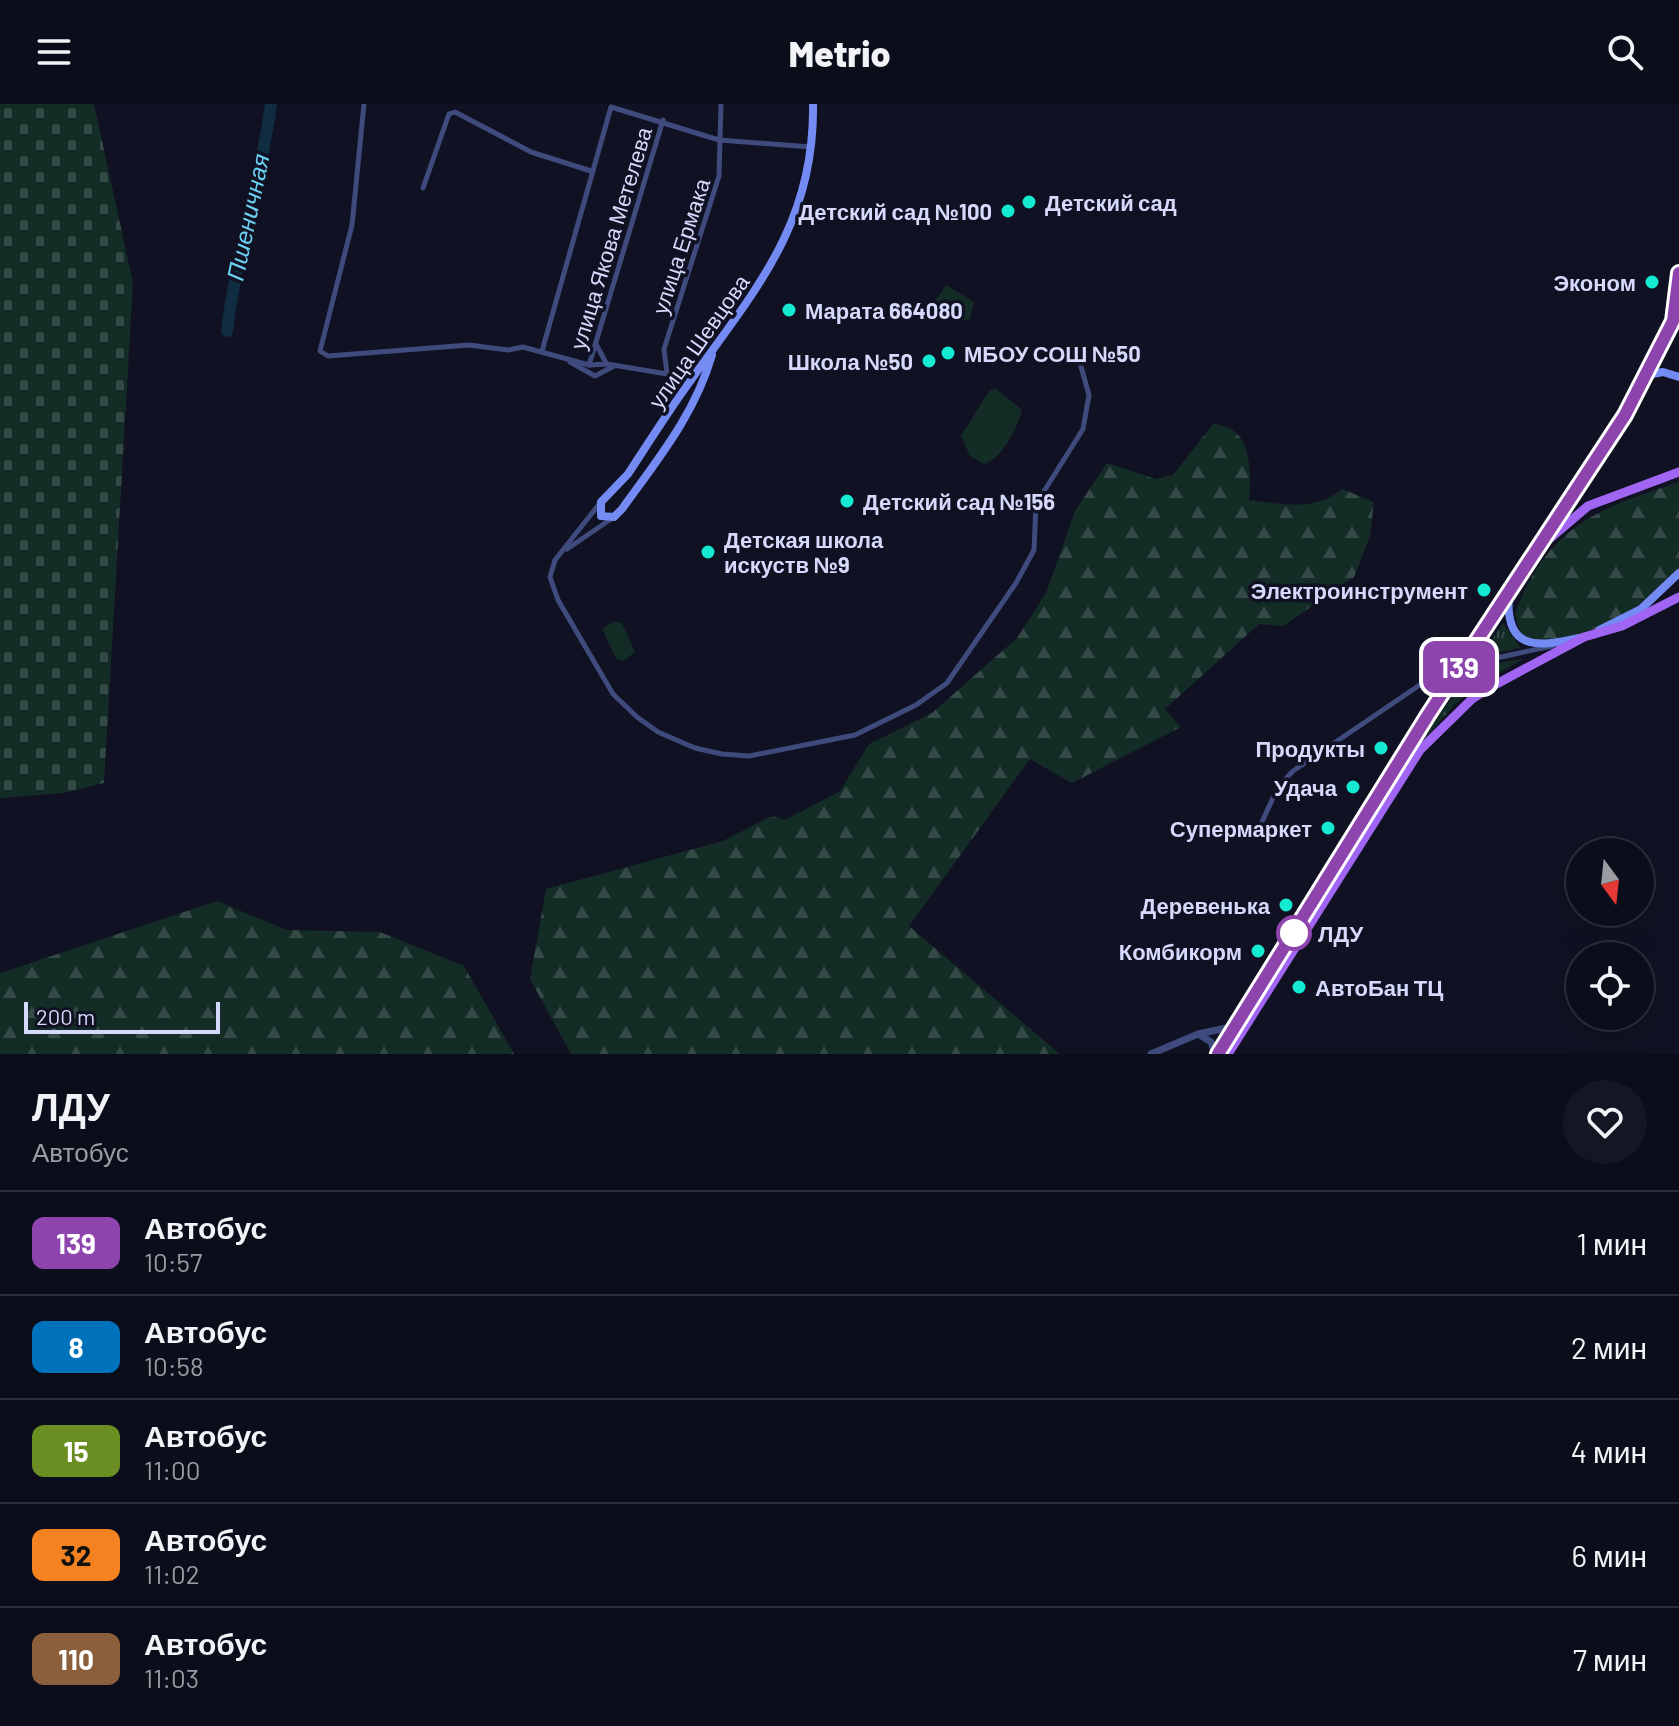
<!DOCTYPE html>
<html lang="ru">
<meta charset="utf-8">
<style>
:root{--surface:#0c0d1a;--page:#151623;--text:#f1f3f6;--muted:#9a9ca2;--line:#2c2d39}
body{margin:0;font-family:Barlow,sans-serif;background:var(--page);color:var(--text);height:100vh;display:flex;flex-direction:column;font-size:30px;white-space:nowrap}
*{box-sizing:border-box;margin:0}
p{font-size:26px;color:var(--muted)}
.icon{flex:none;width:44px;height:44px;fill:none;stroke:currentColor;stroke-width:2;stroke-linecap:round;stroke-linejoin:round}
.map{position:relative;height:950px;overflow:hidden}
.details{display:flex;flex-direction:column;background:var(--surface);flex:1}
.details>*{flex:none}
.badge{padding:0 16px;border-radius:12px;font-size:28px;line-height:52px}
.needle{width:52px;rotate:165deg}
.fabs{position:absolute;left:1566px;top:734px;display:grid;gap:16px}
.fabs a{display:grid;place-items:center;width:88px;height:88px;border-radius:50%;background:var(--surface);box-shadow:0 8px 32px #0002,0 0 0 2px var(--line);font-size:40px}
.scale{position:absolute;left:24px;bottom:20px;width:196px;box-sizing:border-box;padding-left:8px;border:4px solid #d5d9fb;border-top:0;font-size:22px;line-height:28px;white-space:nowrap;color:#d5d9fb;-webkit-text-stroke:6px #101122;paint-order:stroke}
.map>.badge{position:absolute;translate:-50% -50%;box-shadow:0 0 0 4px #fff}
.round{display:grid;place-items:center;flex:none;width:84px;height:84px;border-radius:42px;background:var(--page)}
.overview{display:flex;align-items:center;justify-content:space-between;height:136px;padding:0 32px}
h1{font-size:38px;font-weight:800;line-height:60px}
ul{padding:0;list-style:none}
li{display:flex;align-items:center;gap:24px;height:104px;padding:0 32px;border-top:2px solid var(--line)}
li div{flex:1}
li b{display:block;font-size:30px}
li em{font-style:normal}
li .badge{min-width:88px;font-weight:700;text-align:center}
header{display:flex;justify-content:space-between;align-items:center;height:104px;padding:0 32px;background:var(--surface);font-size:36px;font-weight:800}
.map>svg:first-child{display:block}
.grass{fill:url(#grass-tufts)}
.forest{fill:url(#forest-firs)}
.cemetery{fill:url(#cemetery-stones)}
.garden{fill:#142c26}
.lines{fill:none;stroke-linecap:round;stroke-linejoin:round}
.river{stroke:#102c41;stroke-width:12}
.minor{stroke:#3f4a7d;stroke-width:5}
.tertiary{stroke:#3f4a7d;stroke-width:7}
.secondary{stroke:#748bf3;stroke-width:8}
.primary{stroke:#a065f2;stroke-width:9}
.line-casing{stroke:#fff;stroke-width:18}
.line{stroke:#8e44ad;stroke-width:12}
.poi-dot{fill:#14e9d2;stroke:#101122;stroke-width:3}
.stop-dot{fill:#fff;stroke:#8e44ad;stroke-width:4}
.labels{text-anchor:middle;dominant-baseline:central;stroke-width:7;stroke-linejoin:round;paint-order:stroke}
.poi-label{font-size:22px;font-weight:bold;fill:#d5d9fb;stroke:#101122;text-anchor:end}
.street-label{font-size:22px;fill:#d5d9fb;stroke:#101122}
.stop-label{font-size:22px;font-weight:bold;fill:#d5d9fb;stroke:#101122;text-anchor:start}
.water-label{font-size:24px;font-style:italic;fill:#6cd0f3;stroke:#101122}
</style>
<header><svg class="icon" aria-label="menu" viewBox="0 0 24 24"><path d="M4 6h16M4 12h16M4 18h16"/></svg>Metrio<svg class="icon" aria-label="search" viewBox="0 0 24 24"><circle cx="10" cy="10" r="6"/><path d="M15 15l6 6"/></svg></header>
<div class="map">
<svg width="1679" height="950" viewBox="0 0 1679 950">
<defs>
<pattern id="grass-tufts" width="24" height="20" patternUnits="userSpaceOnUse" patternTransform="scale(2)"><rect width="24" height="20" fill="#142c26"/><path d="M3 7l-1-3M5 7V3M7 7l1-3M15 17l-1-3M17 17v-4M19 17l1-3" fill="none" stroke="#354a46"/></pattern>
<pattern id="forest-firs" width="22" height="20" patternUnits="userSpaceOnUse" patternTransform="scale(2)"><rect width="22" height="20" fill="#142c26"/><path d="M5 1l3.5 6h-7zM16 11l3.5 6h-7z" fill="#354a46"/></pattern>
<pattern id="cemetery-stones" width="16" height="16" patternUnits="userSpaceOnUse" patternTransform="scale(2)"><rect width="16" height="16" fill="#142c26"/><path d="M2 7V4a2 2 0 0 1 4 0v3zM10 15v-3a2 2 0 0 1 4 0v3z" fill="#354a46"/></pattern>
</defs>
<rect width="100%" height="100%" fill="#101122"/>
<g class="grass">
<polygon points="1503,519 1521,544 1481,552"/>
<polygon points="1523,555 1485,577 1455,600 1417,644 1252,907 1250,906 1399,666 1474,563"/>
</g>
<g class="forest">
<path d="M1213 320C1253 322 1251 367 1249 396 1283 400 1314 408 1342 385L1374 398 1370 432 1354 473 1283 522 1259 520 1165 605 1181 623 1072 679 1030 655 909 822 1060 950H571L530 875 546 785 723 737 772 712 785 716 840 687 869 640 932 609 1017 534 1046 489 1075 407 1107 359 1156 375 1173 371Z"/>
<path d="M1679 378V468C1669 477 1659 489 1647 497 1626 511 1550 552 1528 536 1519 529 1517 519 1515 509 1548 422 1597 405 1679 378Z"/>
<polygon points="217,797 287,826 380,828 464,862 514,950 0,950 0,869"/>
</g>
<polygon class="cemetery" points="0,0 94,0 133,179 104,679 64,689 0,694"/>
<g class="garden">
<polygon points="946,181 974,198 970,215 961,217 937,201 936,196"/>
<path d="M995 284 1022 306C1018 323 1002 355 984 360L970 352 961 332 989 287Z"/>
<polygon points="616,517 622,519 635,548 623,557 616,554 604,529 603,524"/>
</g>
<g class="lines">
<path class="river" d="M227 227C236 150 261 77 271 0"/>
<g class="minor">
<polyline points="364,0 352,121 320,247 328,252 469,241 508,246 523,243 589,261 607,260 667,270"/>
<polyline points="423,84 449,10 455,8 531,48 591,67"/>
<polyline points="596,240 606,259"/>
<polyline points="542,247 611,3 719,36 811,43"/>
<polyline points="570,258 595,272 614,262"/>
<polyline points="589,261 663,16"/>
<polyline points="687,282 667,270 664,245 719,72 721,0"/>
<polyline points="600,399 555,456 550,473 558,496 613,590 637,613 658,628 695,644 722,650 749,652 855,631 916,601 947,579 1016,479 1034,446 1036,400 1083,325 1089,291 1080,259"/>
<polyline points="567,445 614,413"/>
<polyline points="1256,731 1278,683 1293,667 1430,574 1459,562 1552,542"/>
</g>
<g class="tertiary">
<polyline points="1200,931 1211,938 1215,950"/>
<polyline points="1151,950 1198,930 1236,922"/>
</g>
<g class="secondary">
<path d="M712 251C695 310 658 355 622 405L614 413 601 412V398L628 370C647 341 666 311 686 283 752 189 815 123 813 0"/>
<polyline points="1647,271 1663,268 1679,273"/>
<polyline points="1544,438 1647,271 1673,217 1679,169"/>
<path d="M1509 489C1504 546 1535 544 1579 534"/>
<polyline points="1599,526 1641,505 1679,469"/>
</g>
<g class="primary">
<polyline points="1218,950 1428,611 1541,442 1588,402 1679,368"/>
<polyline points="1228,950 1420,646 1472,595 1491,583 1584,533 1622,522 1679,493"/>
</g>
</g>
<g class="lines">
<g class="line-casing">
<polyline id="line" points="1218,950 1428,611 1625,311 1673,217 1679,169"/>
</g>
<use href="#line" class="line"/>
</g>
<g class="poi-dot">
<circle cx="1029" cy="98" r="8"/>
<circle cx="1008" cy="107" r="8"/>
<circle cx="1652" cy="178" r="8"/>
<circle cx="789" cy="206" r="8"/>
<circle cx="948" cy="249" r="8"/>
<circle cx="929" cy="257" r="8"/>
<circle cx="847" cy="397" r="8"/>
<circle cx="708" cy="448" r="8"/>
<circle cx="1484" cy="486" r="8"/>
<circle cx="1381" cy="644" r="8"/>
<circle cx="1353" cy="683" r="8"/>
<circle cx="1328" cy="724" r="8"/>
<circle cx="1286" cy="801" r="8"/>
<circle cx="1258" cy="847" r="8"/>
<circle cx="1299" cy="883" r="8"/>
</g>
<circle class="stop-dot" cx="1294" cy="829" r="16"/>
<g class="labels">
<g class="poi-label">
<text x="1045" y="98" text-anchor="start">Детский сад</text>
<text x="992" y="107">Детский сад №100</text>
<text x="1636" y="178">Эконом</text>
<text x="805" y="206" text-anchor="start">Марата 664080</text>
<text x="964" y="249" text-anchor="start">МБОУ СОШ №50</text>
<text x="913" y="257">Школа №50</text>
<text x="863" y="397" text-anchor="start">Детский сад №156</text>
<text x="724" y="435" text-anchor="start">Детская школа<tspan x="724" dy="25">искуств №9</tspan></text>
<text x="1468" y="486">Электроинструмент</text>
<text x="1365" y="644">Продукты</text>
<text x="1337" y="683">Удача</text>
<text x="1312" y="724">Супермаркет</text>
<text x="1270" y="801">Деревенька</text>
<text x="1242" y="847">Комбикорм</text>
<text x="1315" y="883" text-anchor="start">АвтоБан ТЦ</text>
</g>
<g class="street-label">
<text transform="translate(610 134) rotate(-73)">улица Якова Метелева</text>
<text transform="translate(680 142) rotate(-72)">улица Ермака</text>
<text transform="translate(698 237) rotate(-55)">улица Шевцова</text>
</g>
<g class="stop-label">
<text x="1318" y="829">ЛДУ</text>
</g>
<g class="water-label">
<text transform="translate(247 113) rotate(-78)">Пшеничная</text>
</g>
</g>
</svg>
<div class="fabs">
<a><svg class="needle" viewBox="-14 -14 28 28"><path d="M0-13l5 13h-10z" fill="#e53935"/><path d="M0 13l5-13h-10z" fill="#9a9ca2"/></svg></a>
<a><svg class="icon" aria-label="locate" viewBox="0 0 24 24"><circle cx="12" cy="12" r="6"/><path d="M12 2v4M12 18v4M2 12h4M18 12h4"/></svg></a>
</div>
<div class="scale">200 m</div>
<b class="badge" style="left:1459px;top:563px;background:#8e44ad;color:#fff">139</b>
</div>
<section class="details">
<div class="overview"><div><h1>ЛДУ</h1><p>Автобус</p></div><a class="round"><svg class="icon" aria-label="heart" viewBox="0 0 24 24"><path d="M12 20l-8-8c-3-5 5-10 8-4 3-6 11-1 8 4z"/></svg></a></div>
<ul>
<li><span class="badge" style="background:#8e44ad;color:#fff">139</span><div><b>Автобус</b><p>10:57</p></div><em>1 мин</em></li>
<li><span class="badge" style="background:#0072bc;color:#fff">8</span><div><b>Автобус</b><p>10:58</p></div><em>2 мин</em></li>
<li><span class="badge" style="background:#6b8e23;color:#fff">15</span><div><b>Автобус</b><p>11:00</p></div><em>4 мин</em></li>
<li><span class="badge" style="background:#f58220;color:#111">32</span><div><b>Автобус</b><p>11:02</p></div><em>6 мин</em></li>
<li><span class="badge" style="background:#8b5e3c;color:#fff">110</span><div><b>Автобус</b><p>11:03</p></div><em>7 мин</em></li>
</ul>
</section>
